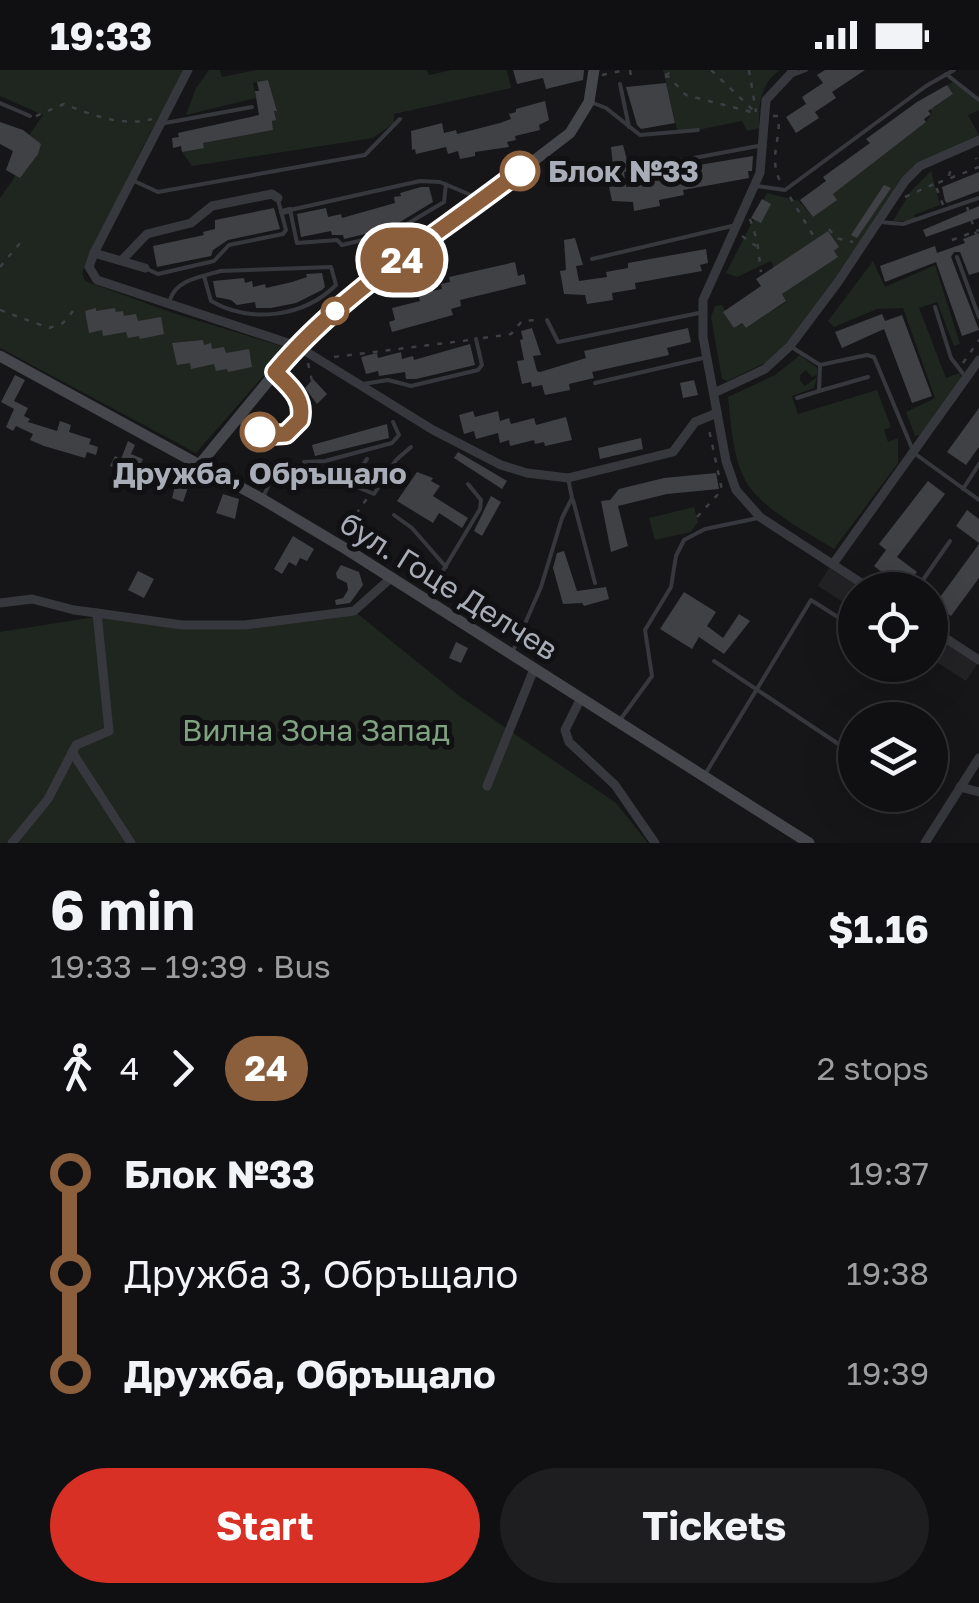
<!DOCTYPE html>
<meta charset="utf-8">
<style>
:root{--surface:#101012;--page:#1e1e20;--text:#f1f3f6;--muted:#9c9d9f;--line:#303032;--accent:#d93025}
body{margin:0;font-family:"Golos Text",sans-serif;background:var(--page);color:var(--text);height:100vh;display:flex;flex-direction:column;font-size:38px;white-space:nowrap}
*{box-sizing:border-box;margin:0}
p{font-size:32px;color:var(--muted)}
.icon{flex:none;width:55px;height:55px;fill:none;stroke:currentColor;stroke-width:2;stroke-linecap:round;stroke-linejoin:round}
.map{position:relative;height:773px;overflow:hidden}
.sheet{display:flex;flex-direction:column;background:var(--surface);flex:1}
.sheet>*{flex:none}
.badge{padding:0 20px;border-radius:32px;font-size:35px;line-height:65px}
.buttons{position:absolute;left:838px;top:502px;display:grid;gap:20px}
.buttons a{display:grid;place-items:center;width:110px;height:110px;border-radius:50%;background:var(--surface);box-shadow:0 10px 40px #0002,0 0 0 2px var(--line);font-size:50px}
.map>.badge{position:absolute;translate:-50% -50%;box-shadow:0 0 0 5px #fff}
.legs{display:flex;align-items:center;gap:15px;height:110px;padding:0 50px;font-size:32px}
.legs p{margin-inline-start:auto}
.head{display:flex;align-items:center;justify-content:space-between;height:170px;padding:0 50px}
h1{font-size:55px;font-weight:700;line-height:75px}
.button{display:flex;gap:20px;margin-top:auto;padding:20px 50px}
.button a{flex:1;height:115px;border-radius:60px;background:var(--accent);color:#fff;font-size:40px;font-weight:700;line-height:115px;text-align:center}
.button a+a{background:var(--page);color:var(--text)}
ul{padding:0 50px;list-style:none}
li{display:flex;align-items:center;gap:35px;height:100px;font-size:38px}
li i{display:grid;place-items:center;width:15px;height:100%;margin:0 12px;background:currentColor}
li i::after{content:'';width:25px;height:25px;margin:-12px;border:8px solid;border-radius:50%;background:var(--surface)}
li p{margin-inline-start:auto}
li:first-child i{background:linear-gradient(#0000 50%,currentColor 0)}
li:last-child i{background:linear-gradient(currentColor 50%,#0000 0)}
.status{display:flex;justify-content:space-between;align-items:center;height:70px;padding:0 50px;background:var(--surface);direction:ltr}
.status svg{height:28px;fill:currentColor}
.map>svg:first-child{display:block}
.built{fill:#222225}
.green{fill:#1e261f}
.building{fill:#404145}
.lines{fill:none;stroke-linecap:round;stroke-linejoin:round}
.path{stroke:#3d3f44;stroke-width:2.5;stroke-dasharray:5 8;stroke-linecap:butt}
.service{stroke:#37383d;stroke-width:4}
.pedestrian{stroke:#37383d;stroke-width:6}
.minor{stroke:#37383d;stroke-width:9}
.secondary{stroke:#45474d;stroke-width:11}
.line-1-casing{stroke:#fff;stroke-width:22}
.line-1{stroke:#8b5e3c;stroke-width:15}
.stop-1-dot{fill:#fff;stroke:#8b5e3c;stroke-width:5}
.labels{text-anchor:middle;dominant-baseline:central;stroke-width:10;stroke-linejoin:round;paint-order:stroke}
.stop-label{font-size:30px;font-weight:bold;fill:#a8adb8;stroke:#111113;text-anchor:start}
.street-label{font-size:30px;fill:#a8adb8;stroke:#111113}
.park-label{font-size:30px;fill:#7fa381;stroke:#111113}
</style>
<div class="status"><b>19:33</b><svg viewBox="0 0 49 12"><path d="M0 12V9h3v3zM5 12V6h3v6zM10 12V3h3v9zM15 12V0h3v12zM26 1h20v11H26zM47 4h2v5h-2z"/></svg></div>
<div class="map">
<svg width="979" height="773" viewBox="0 0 979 773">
<rect width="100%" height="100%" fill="#161618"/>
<g class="built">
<polygon points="829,498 864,520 855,520 855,540 818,516"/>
<polygon points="930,562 978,593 966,611 930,588"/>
</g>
<g class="green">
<polygon points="0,0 184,0 141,80 82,203 85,211 173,243 288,278 196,383 0,278 0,128 14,108 30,64 43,45 0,26"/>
<polygon points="209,0 220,0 222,7 256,0 427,0 429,5 452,0 507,0 511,18 394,44 394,53 373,68 192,96 182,82 203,73 273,60 272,51 275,50 274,41 277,40 268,10 253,13 256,28 186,45 196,18"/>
<path d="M663 0H780C761 13 757 36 760 58L747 61 742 51 678 64Z"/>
<polygon points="953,12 979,31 979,40 968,45 979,65 919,93 788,274 767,292 727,311 722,309 711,247 715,236 722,235 734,258 742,253 746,258 786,232 782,224 837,187 834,181 839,177 774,198 771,191 737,207 726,203 767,123 799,131 813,147 836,130 833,124 926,52 932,43 929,36 935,37 953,24 947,15"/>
<polygon points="931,101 940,135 914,145 916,151 893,151 911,121"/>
<polygon points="873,191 885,217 935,195 960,274 954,276 937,232 919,238 946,308 959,303 963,309 922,364 915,366 906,342 935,328 903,238 877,239 834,257 828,251"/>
<path d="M800 285 817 298V305L812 307 806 300 800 305V310L805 316 817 307 814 318 792 326 798 344 877 320 891 357 884 360 888 372 898 368V393L834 479C807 462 771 444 751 419 733 396 731 354 728 327L775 305Z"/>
<polygon points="694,437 698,452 691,462 655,470 649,448"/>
<polygon points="354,541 462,628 616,733 648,773 0,773 0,562 101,546 245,555"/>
</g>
<g class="building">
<polygon points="513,0 584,0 583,10 546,19 543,8 517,14"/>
<polygon points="825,0 865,0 832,22 836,28 815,42 819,48 796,63 786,47 806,34 802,27 823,13 817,5"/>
<polygon points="268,10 277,41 274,41 276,50 272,51 273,60 203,73 204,78 182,82 181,76 173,78 172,68 179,67 178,63 259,45 255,21 259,21 257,12"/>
<polygon points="666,13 675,53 641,59 637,55 626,17"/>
<polygon points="947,15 953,24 928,41 931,44 924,49 926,52 833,124 837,130 813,147 800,130 826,111 823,107 870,73 866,69 917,32"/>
<polygon points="545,31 549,50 539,55 540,60 515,66 516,70 507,72 509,77 475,82 475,86 460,89 458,81 448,84 446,77 416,84 415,79 412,80 411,61 442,53 444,63 456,60 457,64 500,53 511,49 509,44 516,42 516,39"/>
<polygon points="0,52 23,60 41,74 38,84 20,108 6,100 13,81 0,74"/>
<polygon points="623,75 630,101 624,102 626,117 654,113 653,109 676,105 675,99 753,86 752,101 748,101 749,108 683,120 684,125 659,130 660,136 634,141 633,132 612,131 607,107 614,106 611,77"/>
<polygon points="979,102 979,121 947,133 945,131 942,117"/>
<polygon points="884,115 891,118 857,168 851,165"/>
<polygon points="421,117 429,117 433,132 390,158 344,169 343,165 332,165 331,161 301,167 297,144 326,138 328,147 341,144 342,148 395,133 394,127 401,126 400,123"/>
<polygon points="762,129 771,134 761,153 751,148"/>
<polygon points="979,136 979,148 926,167 923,160"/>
<polygon points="274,138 280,159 228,170 213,180 211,186 157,197 153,176 204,165 203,162 215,159 215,150"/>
<polygon points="828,161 839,177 834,181 838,187 782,224 786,231 746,258 742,253 734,258 723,242 761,216 756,209"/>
<polygon points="979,163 979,202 969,205 960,182 954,182 951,187 979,260 962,266 936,192 885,212 880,196 935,176 937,183 965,173 963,169"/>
<polygon points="575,168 583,195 576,196 579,211 607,207 606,202 628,198 628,193 706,179 708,193 700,195 702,201 635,213 636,219 612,223 613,230 587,234 585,225 564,224 560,201 566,200 564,170"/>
<polygon points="515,192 518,206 524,204 526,214 460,230 461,236 451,239 453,245 392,262 389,252 395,250 392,238 420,231 418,224 442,219 441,214 450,212 449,207"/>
<polygon points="322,203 325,217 322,220 296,233 271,238 256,238 255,232 237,235 231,230 216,227 213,211 244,208 245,213 252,211 253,217 265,214 266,218 292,212 307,207 306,204"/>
<polygon points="96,238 96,241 115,238 116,242 123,241 124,246 136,244 138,251 161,247 164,264 140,269 139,266 128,268 126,262 103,266 102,260 89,263 85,241"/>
<polygon points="882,244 885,251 902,245 932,326 912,333 884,259 842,278 835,262"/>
<polygon points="532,258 541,285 533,286 537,301 540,302 586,288 584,281 688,258 691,272 667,278 669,285 592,302 594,308 569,314 570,320 545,325 542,315 532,317 531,312 522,314 517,291 524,290 520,270 523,269 521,261"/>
<polygon points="203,270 204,275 211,273 212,279 224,277 226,283 249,279 252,297 228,302 227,299 216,301 214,294 191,299 190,293 177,295 172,273"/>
<polygon points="470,274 475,295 416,309 406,309 405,302 379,306 378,301 366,304 361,287 377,283 378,288 401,282 402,289 413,286 414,290"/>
<polygon points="15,305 25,310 14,331 28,338 24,346 30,349 28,352 57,361 60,351 71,355 69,362 91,369 89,374 98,377 96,385 87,382 85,388 44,376 30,370 33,364 16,356 13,361 6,357 14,339 1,332"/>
<polygon points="313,309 327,324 317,334 305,318"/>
<polygon points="694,310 698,325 683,328 680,313"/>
<polygon points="979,338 979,377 966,395 947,382"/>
<polygon points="473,341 475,347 498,341 500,351 509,348 511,354 534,348 536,355 566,347 572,370 545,376 544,372 535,374 534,370 510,376 509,370 500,373 498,363 476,369 474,361 464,364 459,345"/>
<polygon points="387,354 389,368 315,386 312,375"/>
<polygon points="641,368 643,379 600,389 598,378"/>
<polygon points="128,371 135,375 131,384 143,389 135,407 110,396 115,386 121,389"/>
<polygon points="458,382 507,411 502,419 454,388"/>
<polygon points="174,400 192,406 183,432 172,428 175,416 169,414"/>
<polygon points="417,402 433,408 431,411 440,416 433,426 468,448 462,458 439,443 433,453 397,431"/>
<polygon points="716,403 719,419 667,424 618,436 628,476 611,482 601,431 610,430 619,419 664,408"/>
<polygon points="928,411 945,424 897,487 917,502 904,519 874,496 886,480 879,474"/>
<polygon points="223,424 239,429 235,449 216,443"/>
<polygon points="491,426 501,432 482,466 474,461"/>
<polygon points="967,440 979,449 979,473 956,456"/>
<polygon points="293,466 314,479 307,491 300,488 296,496 289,492 282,504 274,499"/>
<polygon points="979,474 979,508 951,546 935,534"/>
<polygon points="564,481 577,521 606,517 609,529 584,536 582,533 563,534 553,498 557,483"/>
<polygon points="341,495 359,502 363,515 350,533 336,535 335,530 343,528 348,520 347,513 337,508 336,503"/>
<polygon points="138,501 154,509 144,528 128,520"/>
<polygon points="684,522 716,542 707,556 723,568 739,544 750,551 724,584 699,567 692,579 660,559"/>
<polygon points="456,572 468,578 461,593 449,588"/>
</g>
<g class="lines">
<g class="path">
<polyline points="630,0 631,6"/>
<polyline points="711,0 753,40"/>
<polyline points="749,0 756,42"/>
<polyline points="602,5 625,0"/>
<polyline points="665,5 675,0"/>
<polyline points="665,7 668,6 686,25 755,43"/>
<path d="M36 46 64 34C92 45 122 57 152 49"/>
<path d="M773 46H778C782 68 768 86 780 111"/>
<polyline points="949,106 951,98"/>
<polyline points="790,127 813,165"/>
<polyline points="905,127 934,114"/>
<polyline points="943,135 935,114 979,97 976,88"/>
<polyline points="967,137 976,164"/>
<polyline points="750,149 757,170 761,202"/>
<polyline points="829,159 836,168 853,172"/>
<polyline points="742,166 756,176"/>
<polyline points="952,170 979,160"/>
<polyline points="0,197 21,172"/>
<polyline points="0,240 49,258 63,253 73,241"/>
<polyline points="483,268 511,264 522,251 539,250"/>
<polyline points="334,287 470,270"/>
<polyline points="308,293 312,311"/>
<polyline points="963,293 979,270"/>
<polyline points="697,447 722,420 708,355"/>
<polyline points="346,467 347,457 368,427"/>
</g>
<g class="service">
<polyline points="946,4 979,30"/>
<polyline points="793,5 806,0"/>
<polyline points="620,14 629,57"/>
<polyline points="0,33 30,46"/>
<polyline points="593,33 606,38 640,65 698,60"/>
<polyline points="165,53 252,37"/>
<polyline points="667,93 758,76"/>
<polyline points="132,110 158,122 365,85 400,49"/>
<polyline points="446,114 444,132 392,163 342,175 337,170 297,173 290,140 420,111 440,112 478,128"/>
<polyline points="756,116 785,120 926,16 954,0"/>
<polyline points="879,152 903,154 979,128"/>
<polyline points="957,187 979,247"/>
<polyline points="592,189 732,156"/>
<polyline points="145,198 158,204 214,191 229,175 283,164 286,160 278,130"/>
<path d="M170 230C176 209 202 207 220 201L331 197 336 215C304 247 251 254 211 231L204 206"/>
<polyline points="935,237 951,288 964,305"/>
<polyline points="547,250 558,272 699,243"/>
<polyline points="790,276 820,295 867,285 874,287 914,383 979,430"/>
<polyline points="820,295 819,321 868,307"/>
<polyline points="595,313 703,288"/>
<polyline points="363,314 388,310 411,316 478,300 482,295 476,269"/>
<polyline points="797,328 819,321"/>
<path d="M239 352 278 366 297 357C308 333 293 320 277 304"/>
<polyline points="304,392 325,391 392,373 399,365 393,352"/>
<polyline points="308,394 343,411 355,406 367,389"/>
<polyline points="343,411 374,424 396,390 411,377"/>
<polyline points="963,419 979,394"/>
<polyline points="264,425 274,404"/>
<polyline points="573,430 595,513"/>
<polyline points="394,445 412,458 446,497"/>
<polyline points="916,520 950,471"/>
<polyline points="426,529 480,439 481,430 468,414"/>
<polyline points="513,581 541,517 562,448 572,428 568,408"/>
<polyline points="714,591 849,681"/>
<polyline points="620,650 652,606 645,560 671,517 676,486 684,470 705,459 758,448"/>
<polyline points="704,706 811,530 855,558"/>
</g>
<polyline class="pedestrian" points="282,142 290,140"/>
<g class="minor">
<polyline points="188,0 94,183 89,197 97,210 297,276 433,360 501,395 527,403 568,408 673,382 695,352 717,343"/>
<polyline points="794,0 766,30 760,103 703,230 703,267 726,391 736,420 760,447 872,520"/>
<polyline points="94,183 145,198"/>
<polyline points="122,190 147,164 191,153 212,136 272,124 278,128"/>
<polyline points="714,323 765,299 790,276 838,212 905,111 920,96 979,70"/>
<polyline points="833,494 979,290"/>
<polyline points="0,533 32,529 74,540 97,543"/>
<polyline points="930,558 979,590"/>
<polyline points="580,630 565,660 569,672 615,715 655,773"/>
<polyline points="72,682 131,773"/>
<polyline points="487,716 534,599"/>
<polyline points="960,717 979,722"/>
<polyline points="12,773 48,729 76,675 109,661 97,543 182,555 245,555 354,541 392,507"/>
<polyline points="925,773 979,688"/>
</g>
<g class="secondary">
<polyline points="0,286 262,429 346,479 809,773"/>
<polyline points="200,394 297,276 317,257 570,63 589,32 594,0"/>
</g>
</g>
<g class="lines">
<g class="line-1-casing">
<path id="line-1" d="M260 362 269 365 286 364 300 350C305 328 289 316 275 302 342 221 438 165 520 101"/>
</g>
<use href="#line-1" class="line-1"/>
</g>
<g class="stop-1-dot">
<circle cx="520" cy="101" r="18"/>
<circle cx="335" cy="241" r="12"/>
<circle cx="260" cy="362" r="18"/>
</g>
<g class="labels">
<g class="stop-label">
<text x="548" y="101">Блок №33</text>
<text x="260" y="403" text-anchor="middle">Дружба, Обръщало</text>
</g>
<g class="street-label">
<text transform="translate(449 516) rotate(32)">бул. Гоце Делчев</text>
</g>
<g class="park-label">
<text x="316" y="660">Вилна Зона Запад</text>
</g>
</g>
</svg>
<div class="buttons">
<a><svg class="icon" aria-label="locate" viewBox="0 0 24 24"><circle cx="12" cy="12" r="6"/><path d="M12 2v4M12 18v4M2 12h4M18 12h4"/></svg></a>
<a><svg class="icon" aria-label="layers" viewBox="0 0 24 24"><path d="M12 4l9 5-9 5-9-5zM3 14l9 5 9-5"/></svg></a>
</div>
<b class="badge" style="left:402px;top:190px;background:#8b5e3c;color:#fff">24</b>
</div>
<section class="sheet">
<div class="head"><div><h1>6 min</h1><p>19:33 – 19:39 · Bus</p></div><b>$1.16</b></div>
<div class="legs"><svg class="icon" aria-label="walk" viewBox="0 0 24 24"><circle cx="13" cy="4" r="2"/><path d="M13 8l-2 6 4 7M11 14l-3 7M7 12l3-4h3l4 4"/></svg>4<svg class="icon" aria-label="forward" viewBox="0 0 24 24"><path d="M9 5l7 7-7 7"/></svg><b class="badge" style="background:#8b5e3c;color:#fff">24</b><p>2 stops</p></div>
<ul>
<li><i style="color:#8b5e3c"></i><b>Блок №33</b><p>19:37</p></li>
<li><i style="color:#8b5e3c"></i><span>Дружба 3, Обръщало</span><p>19:38</p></li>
<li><i style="color:#8b5e3c"></i><b>Дружба, Обръщало</b><p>19:39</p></li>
</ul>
<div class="button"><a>Start</a><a>Tickets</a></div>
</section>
